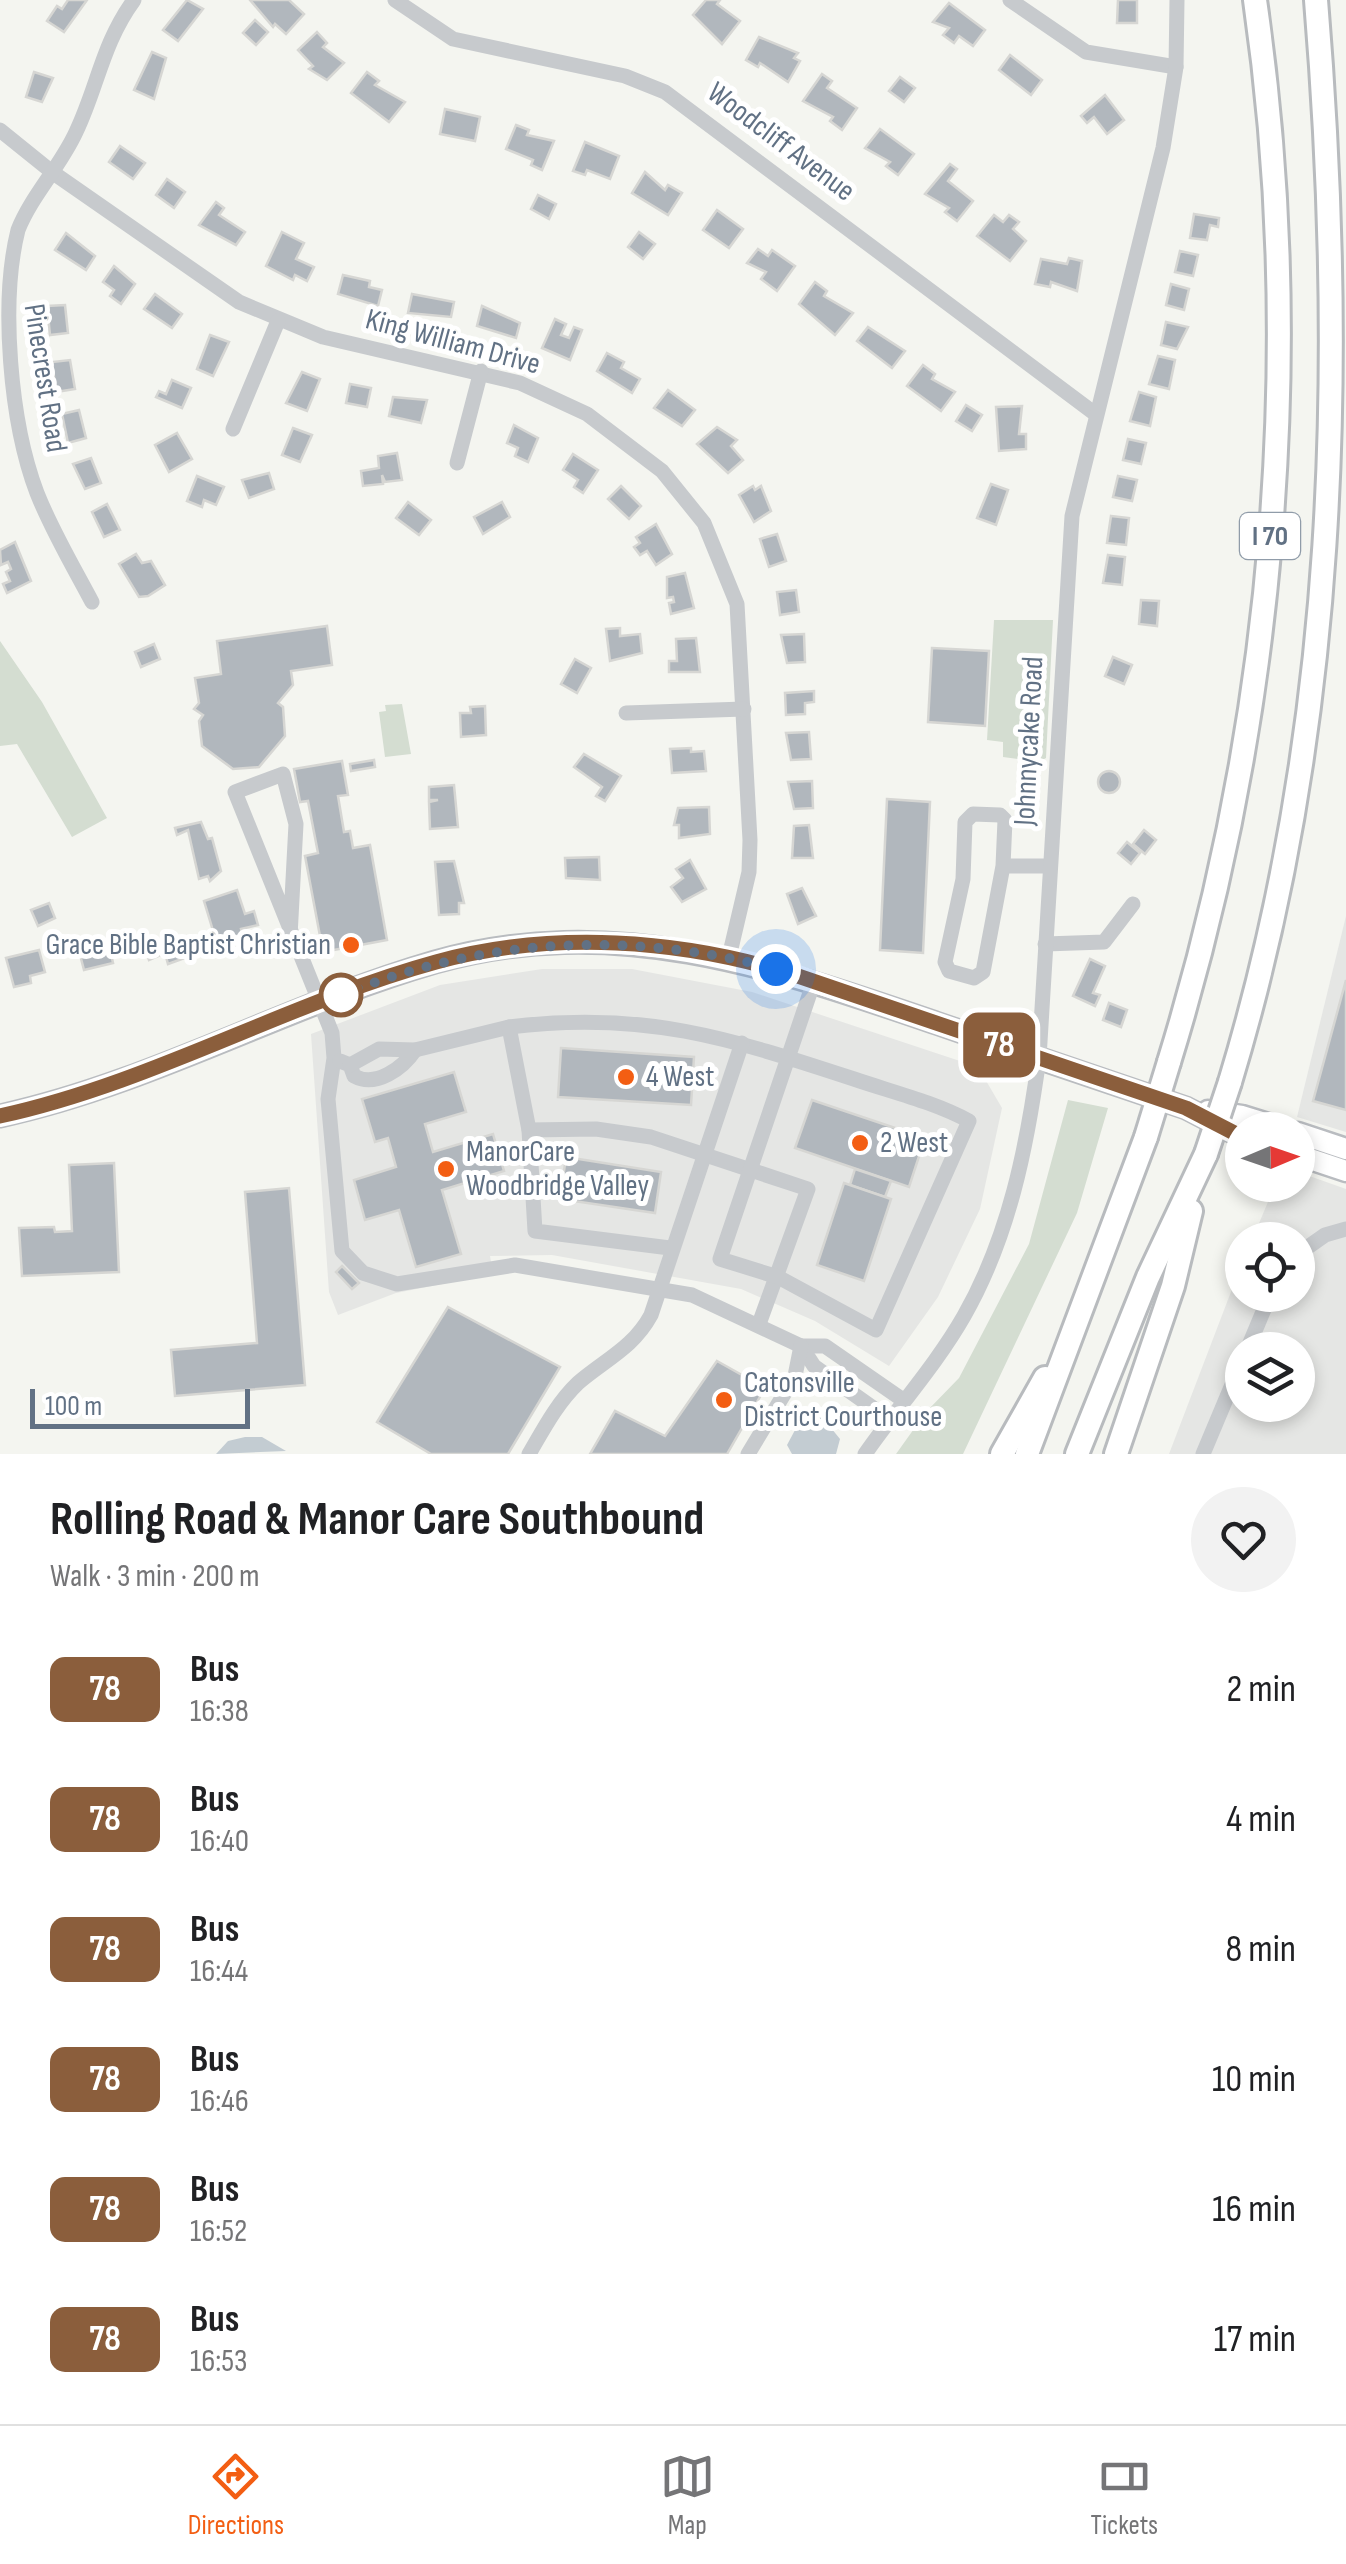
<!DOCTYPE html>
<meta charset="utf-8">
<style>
:root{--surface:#fff;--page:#f2f2f2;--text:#202124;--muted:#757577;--line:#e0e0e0;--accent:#f35e13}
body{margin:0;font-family:"Sofia Sans Condensed",sans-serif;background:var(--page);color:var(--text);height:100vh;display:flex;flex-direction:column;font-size:38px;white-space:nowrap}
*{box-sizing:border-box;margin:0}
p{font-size:32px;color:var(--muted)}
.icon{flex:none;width:55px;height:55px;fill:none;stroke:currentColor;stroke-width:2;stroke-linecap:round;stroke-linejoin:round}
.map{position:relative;height:1454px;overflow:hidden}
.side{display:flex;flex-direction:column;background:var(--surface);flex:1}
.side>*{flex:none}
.badge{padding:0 20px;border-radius:15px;font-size:35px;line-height:65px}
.needle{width:65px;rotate:88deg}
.buttons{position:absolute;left:1225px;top:1112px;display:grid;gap:20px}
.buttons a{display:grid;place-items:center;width:90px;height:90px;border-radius:50%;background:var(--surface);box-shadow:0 5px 15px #0003;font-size:50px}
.scale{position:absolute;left:30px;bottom:25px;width:220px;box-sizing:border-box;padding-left:10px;border:5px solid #617184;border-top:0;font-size:28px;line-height:35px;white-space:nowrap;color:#617184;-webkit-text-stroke:8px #fff;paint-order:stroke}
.you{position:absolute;width:50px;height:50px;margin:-25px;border:8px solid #fff;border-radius:50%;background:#1a73e8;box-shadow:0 0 0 15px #1a73e833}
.map>.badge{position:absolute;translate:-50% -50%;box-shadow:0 0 0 5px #fff}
.round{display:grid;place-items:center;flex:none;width:105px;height:105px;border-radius:52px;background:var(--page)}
.head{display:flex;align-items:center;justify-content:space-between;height:170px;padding:0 50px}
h1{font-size:48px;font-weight:700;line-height:75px}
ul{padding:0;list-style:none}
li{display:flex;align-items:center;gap:30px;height:130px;padding:0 50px}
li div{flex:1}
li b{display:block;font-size:38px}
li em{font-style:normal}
li .badge{min-width:110px;font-weight:700;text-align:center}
.dock{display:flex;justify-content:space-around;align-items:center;height:140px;border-top:2px solid var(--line);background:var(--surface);font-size:28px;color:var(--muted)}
.dock a{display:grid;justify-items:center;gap:5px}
.dock .active{color:var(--accent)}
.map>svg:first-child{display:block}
.built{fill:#e5e6e4;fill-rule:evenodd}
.green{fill:#d4ddd1}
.water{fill:#c3ccd2}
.building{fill:#b1b7bd;stroke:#d6d6d3;stroke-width:2.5}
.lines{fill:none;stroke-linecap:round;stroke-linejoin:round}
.major-casing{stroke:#b9bcc0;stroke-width:25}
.highway-casing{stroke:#b8bbbe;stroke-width:28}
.minor{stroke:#c7cacd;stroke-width:15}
.major{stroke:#fff;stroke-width:20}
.highway{stroke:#fff;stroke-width:22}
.highway-bridge-casing{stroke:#b8bbbe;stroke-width:28;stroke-linecap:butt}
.highway-bridge{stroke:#fff;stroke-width:22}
.line-casing{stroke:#fff;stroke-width:22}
.line{stroke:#8b5e3c;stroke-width:15}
.walk{stroke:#617184;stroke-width:10;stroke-dasharray:0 18}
.poi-dot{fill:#f35e13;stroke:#fff;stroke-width:4}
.stop-dot{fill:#fff;stroke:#8b5e3c;stroke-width:5}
.labels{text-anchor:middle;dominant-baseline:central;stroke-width:10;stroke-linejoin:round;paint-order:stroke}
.shield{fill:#fff;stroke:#909ca9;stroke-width:2.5}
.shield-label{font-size:28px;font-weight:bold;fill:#617184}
.street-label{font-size:30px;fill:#617184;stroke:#fff}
.poi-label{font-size:30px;fill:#617184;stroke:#fff;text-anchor:start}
</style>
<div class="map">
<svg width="1346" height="1454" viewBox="0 0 1346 1454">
<rect width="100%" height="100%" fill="#f4f5f0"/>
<g class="built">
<polygon points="1346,916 1346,1132 1297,1117"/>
<polygon points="542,969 632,969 752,992 978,1067 1002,1108 980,1209 938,1297 889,1366 815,1321 741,1289 552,1255 490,1256 493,1274 396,1293 338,1315 329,1292 311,1034 440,985"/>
<path d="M1298 1172 1346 1189V1454H1169L1242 1263V1295H1298V1240H1252L1275 1185H1298ZM1242 1350H1298V1405H1242Z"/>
</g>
<g class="green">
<polygon points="994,620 1053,620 1046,758 1039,762 1003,757 1003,742 987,740"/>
<polygon points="0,641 42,702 107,818 72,837 17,744 0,746"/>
<polygon points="402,704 411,754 385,757 379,712 386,711 385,705"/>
<polygon points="1068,1100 1108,1108 1077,1213 963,1454 896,1454 926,1412 959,1378 1029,1244"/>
</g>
<g class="water">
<polygon points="818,1412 840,1439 836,1454 792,1454 787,1445 802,1417"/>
<polygon points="245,1437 262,1437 286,1451 216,1454 228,1441"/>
</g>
<g class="building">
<polygon points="68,0 87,0 64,32 47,21 57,6 62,9"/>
<polygon points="187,0 203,9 178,41 163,30"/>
<polygon points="250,0 289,0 304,14 286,34 275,24 273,27"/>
<polygon points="706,0 720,0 717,4 740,21 722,44 693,15"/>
<polygon points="1118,0 1137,0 1137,23 1117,23"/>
<polygon points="949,3 985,30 973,46 959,36 954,43 943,35 949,28 933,22"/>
<polygon points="255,20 268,32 256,45 243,33"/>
<polygon points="317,32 327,43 323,47 344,63 327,80 309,69 313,66 298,50"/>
<polygon points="759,37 798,53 794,58 800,61 788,82 760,63 758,67 746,60"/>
<polygon points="152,52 166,58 154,99 134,90"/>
<polygon points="1010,55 1042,80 1031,95 999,70"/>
<polygon points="34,72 53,78 42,102 26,97"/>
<polygon points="367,72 379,81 375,85 405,102 389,122 351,93"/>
<polygon points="822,74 832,81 827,88 857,108 842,130 830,121 833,117 803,101"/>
<polygon points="900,77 915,88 904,102 889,91"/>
<polygon points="1105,95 1124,120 1107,134 1094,117 1087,123 1081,116"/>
<polygon points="445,109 480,117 475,141 440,134"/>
<polygon points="516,125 529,130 527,135 554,141 542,170 531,165 533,160 506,149"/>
<polygon points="880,129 914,154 898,175 886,166 890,162 865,148"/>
<polygon points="585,142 619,156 610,179 587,170 585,175 573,171"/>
<polygon points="120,146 145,163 133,179 109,162"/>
<polygon points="950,164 957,169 948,181 973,201 957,221 945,212 949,208 925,194"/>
<polygon points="645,172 665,190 668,185 682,193 668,215 632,193"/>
<polygon points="167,179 185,192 174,208 156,195"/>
<polygon points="538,195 556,204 549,219 531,209"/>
<polygon points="216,202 224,208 219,215 245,232 236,245 199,225"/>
<polygon points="717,210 743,229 729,248 703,230"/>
<polygon points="1194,214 1219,218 1218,227 1210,225 1207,240 1190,238"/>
<polygon points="994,215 1003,222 1009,215 1019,222 1013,229 1026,241 1010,261 977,236"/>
<polygon points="282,232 304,243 296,259 314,267 307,281 295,275 293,280 266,266"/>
<polygon points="639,232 655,244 643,259 628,247"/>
<polygon points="66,233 95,256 86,270 55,250"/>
<polygon points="758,249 768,256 772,250 795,266 777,291 761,279 766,272 747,263"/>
<polygon points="1180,251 1198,255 1193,276 1175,272"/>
<polygon points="1069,258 1082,261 1077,291 1051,282 1050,287 1035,284 1041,259 1067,264"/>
<polygon points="114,266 135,284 121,304 110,296 114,290 103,282"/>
<polygon points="343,275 370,281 369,287 382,290 378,306 338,294"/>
<polygon points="815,282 827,291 824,296 853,313 835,335 799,304"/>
<polygon points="1171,284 1189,289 1184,310 1166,305"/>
<polygon points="155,294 182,314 172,328 144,309"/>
<polygon points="412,294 454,302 451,317 408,313"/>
<polygon points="65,305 68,333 50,335 47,306"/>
<polygon points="482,306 520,323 516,338 477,326"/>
<polygon points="555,319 566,324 561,335 569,338 574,327 582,330 570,360 542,348"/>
<polygon points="1166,322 1188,327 1177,349 1161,345"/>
<polygon points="868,327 905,351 892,368 857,341"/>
<polygon points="210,335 229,342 213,376 197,369"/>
<polygon points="607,353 624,362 621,368 640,379 632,393 597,371"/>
<polygon points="1158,356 1175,360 1169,389 1149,384"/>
<polygon points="70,360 75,389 56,392 52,362"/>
<polygon points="923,365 935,374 932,379 955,392 941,411 907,386"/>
<polygon points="302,372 320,379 307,411 286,403"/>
<polygon points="172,380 191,388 182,408 156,397 159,391 166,394"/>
<polygon points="350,384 371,388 367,407 346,403"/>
<polygon points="668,390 695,410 682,426 654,408"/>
<polygon points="1139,392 1156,397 1150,426 1130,421"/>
<polygon points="393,397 427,400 421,423 389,416"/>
<polygon points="966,405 982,415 972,431 956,421"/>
<polygon points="1022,406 1019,434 1026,434 1026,449 999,451 996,407"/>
<polygon points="79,410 86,438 68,443 62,414"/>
<polygon points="514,425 538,438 528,462 515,456 518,448 507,443"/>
<polygon points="717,427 737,440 731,446 743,460 728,473 697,444"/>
<polygon points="293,428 312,435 300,462 282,455"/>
<polygon points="177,433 192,459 169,472 155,445"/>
<polygon points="1128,439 1146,443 1141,464 1123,460"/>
<polygon points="397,453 402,480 385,482 382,475 383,484 363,486 361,471 379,468 378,456"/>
<polygon points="573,454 598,470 583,493 574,487 578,480 563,470"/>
<polygon points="91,458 101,483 85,489 73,464"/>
<polygon points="269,473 274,489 249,498 242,480"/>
<polygon points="197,476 224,487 216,505 204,500 202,507 187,501"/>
<polygon points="1118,476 1137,480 1132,501 1113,497"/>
<polygon points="991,484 1008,490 996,525 977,518"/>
<polygon points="621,486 641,506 629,519 608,499"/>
<polygon points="753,486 755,490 761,486 771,511 754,522 739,495"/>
<polygon points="408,502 431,520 419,535 396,518"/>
<polygon points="502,502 510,517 483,534 474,517"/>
<polygon points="107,504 120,530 104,537 92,512"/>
<polygon points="1111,516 1129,518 1126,545 1107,543"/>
<polygon points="656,524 672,554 656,565 647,551 640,555 634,547 640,543 636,537"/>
<polygon points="777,534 786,561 769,567 760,539"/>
<polygon points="15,542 31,581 7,593 3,584 10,581 6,572 11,569 8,562 1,565 0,550"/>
<polygon points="136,554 142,563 151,561 165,585 148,596 139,597 119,564"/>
<polygon points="1108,555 1125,557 1122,585 1103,583"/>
<polygon points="685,573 694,608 671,614 669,603 674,602 673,597 667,598 667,577"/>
<polygon points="796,590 799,612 780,615 777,592"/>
<polygon points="1141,600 1159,601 1157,626 1139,624"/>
<polygon points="327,626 332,665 291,671 293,685 278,703 283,707 285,736 259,767 233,769 202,746 199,721 203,715 194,709 199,703 195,678 221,674 217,641"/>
<polygon points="620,628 620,636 640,634 642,653 610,661 606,629"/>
<polygon points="804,634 805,662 787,663 781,635"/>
<polygon points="696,638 700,672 669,672 669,661 677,661 676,639"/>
<polygon points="154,644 160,659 141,667 135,652"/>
<polygon points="932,648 989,651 985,726 928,722"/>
<polygon points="1113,657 1132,665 1124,684 1105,676"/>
<polygon points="575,659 591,668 577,693 561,684"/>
<polygon points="814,691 814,702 805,703 805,714 786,715 785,693"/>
<polygon points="485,706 486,735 461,737 460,713 471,713 470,707"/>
<polygon points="809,732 811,759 791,760 786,733"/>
<polygon points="691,748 691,752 704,751 706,771 672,773 670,749"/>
<polygon points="584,754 621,776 605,801 596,796 602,787 574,767"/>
<polygon points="374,760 375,767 351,771 350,764"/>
<polygon points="342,761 348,795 338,796 344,832 350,831 353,848 370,845 387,940 323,952 305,856 318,853 308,801 300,802 294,769"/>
<circle cx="1109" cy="782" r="11"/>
<polygon points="812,781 813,808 794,809 788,782"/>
<polygon points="454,785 458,827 430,829 429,802 438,800 429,800 429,787"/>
<polygon points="887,799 930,802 923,953 880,950"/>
<polygon points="709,807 710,834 679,838 679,825 674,825 678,808"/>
<polygon points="201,822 208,839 212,838 221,871 210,881 208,876 199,879 188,830 177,835 175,828"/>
<polygon points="809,825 813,858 792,858 794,826"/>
<polygon points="1144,830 1156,840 1145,854 1133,844"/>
<polygon points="1127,842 1140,853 1131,864 1118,853"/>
<polygon points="599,857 600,880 566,878 565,858"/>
<polygon points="690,860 706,889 682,902 671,887 683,878 676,869"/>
<polygon points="454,861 464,903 459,903 459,914 439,915 435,862"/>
<polygon points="802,888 816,916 798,924 787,894"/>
<polygon points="237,890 245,914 254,911 258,925 241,929 244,940 218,947 204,901"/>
<polygon points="49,903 55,918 38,926 31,910"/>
<polygon points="188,938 193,955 168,964 165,953 149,960 145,947"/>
<polygon points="109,944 113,963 84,970 79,951"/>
<polygon points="39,950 45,972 30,976 31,983 14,987 6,958"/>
<polygon points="1090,959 1105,966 1093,993 1100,995 1095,1006 1073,996"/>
<polygon points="1346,980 1346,1110 1313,1101"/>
<polygon points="1109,1003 1127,1010 1121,1027 1103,1020"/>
<polygon points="561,1048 694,1057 691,1105 558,1097"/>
<polygon points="454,1072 466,1112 425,1124 433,1152 493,1134 504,1171 442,1190 461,1254 416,1267 399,1210 365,1220 354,1180 396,1167 388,1138 375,1142 362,1099"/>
<polygon points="812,1100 925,1138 909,1187 795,1148"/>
<polygon points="566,1157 661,1172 655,1213 560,1199"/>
<polygon points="114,1163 119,1272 22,1276 19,1228 54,1227 55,1232 72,1231 69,1165"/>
<polygon points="855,1169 891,1181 885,1197 850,1185"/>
<polygon points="844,1183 891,1199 864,1281 817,1265"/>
<polygon points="289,1188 305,1385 175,1396 171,1350 257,1343 245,1192"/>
<polygon points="342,1266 359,1283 352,1289 336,1272"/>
<polygon points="448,1307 560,1367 508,1454 431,1454 377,1422"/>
<polygon points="717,1361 765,1388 727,1454 590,1454 615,1411 665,1436"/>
</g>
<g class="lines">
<g class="major-casing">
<g id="major">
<polyline points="1208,1111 1242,1116 1287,1130"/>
<path d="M0 1116C151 1083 287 1005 435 962 612 912 769 966 936 1023 1019 1052 1103 1080 1186 1108L1242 1137"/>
<polyline points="1298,1133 1346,1149"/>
<polyline points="1298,1155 1346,1171"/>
</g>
</g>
<g class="highway-casing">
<g id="highway">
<path d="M1169 1062C1274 722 1306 352 1255 0"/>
<path d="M1230 1082C1337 730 1346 364 1316 0"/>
<polyline points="1002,1454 1045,1378"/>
<polyline points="1027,1454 1146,1137"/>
<polyline points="1077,1454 1148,1277 1206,1154"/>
<polyline points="1116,1454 1173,1286 1191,1211"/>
</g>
</g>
<g class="minor">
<polyline points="395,0 453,39 625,76 665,92 1094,413"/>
<polyline points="1010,0 1086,52 1176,67"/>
<polyline points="0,130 52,172 239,302 323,337 520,383 587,414 662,471 704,523 737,604 750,840 749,872 729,957"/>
<polyline points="233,429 278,321"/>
<polyline points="457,463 481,371"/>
<path d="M92 602C73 566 52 531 37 493 10 422 0 302 18 230 32 195 60 167 76 132 98 86 102 44 134 0"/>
<polyline points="626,713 744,709"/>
<polyline points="1003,866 983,972 974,978 949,971 945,962 963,879 965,822 973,814 1000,815 1005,820 1003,866 1050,866"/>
<polyline points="290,936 296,824 283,774 235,792 332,1033 334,1058 328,1099 342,1251 363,1273 397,1284 515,1265 692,1295 801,1346 814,1366 889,1419"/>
<polyline points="1045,944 1104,942 1133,904"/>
<path d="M340 1061 350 1065 354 1076C376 1088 403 1068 415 1050"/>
<polyline points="350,1065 379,1049 415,1050 509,1027"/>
<polyline points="529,1130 596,1129 651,1137 808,1189 759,1324"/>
<path d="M670 1248 535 1231 529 1130 509 1027C643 1010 729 1038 854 1079 892 1092 934 1102 969 1121L876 1330 778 1277 720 1259 814 981"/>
<polyline points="1298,1254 1325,1235 1346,1229"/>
<polyline points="801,1346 825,1346 903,1400"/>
<polyline points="1247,1350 1270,1295"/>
<path d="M529 1454C543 1430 557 1403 578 1383 606 1359 633 1348 651 1315L742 1043"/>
<polyline points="748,1454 795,1376 801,1346"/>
<path d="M865 1454C897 1408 936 1365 964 1316 1009 1237 1027 1147 1039 1058L1072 516 1163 148 1176 67 1177 0"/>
<polyline points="1203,1454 1242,1361"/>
</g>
<use href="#major" class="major"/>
<use href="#highway" class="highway"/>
<g class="highway-bridge-casing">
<g id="highway-bridge">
<polyline points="1146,1137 1169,1062"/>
<polyline points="1206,1154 1230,1082"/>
</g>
</g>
<use href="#highway-bridge" class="highway-bridge"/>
</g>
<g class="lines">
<g class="line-casing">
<path id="line" d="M0 1116C152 1083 287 1003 436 962 552 930 681 939 795 975L1186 1108 1242 1137"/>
</g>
<use href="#line" class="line"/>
<path class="walk" d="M341 995C484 938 627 930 776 969"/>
</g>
<g class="poi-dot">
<circle cx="351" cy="945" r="10"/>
<circle cx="626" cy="1077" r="10"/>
<circle cx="860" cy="1143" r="10"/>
<circle cx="446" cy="1169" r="10"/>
<circle cx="724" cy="1400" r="10"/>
</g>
<circle class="stop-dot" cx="341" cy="995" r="20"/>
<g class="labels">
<rect class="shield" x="1240" y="513" width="60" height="46" rx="8"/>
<g class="shield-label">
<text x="1270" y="536">I 70</text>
</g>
<g class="street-label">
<text transform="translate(781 142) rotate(37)">Woodcliff Avenue</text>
<text transform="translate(453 342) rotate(15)">King William Drive</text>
<text transform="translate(45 378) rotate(81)">Pinecrest Road</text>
<text transform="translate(1029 741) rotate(-87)">Johnnycake Road</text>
</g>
<g class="poi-label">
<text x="331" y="945" text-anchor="end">Grace Bible Baptist Christian</text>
<text x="646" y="1077">4 West</text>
<text x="880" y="1143">2 West</text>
<text x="466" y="1152">ManorCare<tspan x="466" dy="34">Woodbridge Valley</tspan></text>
<text x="744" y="1383">Catonsville<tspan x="744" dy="34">District Courthouse</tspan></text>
</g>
</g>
</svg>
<div class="buttons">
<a><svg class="needle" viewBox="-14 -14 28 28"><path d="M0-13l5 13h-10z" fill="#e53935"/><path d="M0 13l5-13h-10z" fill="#757577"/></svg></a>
<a><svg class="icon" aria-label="locate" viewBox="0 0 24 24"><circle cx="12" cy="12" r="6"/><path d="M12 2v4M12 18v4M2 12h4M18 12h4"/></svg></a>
<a><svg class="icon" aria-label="layers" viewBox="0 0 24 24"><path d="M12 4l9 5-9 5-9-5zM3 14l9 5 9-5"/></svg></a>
</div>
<div class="scale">100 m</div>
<div class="you" style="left:776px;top:969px"></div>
<b class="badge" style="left:999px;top:1045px;background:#8b5e3c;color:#fff">78</b>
</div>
<section class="side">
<div class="head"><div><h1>Rolling Road &amp; Manor Care Southbound</h1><p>Walk · 3 min · 200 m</p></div><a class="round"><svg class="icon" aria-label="heart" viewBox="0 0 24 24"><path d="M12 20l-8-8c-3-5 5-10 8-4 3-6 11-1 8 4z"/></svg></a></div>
<ul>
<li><span class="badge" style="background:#8b5e3c;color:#fff">78</span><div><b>Bus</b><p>16:38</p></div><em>2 min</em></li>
<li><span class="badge" style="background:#8b5e3c;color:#fff">78</span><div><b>Bus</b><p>16:40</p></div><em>4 min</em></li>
<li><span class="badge" style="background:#8b5e3c;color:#fff">78</span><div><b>Bus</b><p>16:44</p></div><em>8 min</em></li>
<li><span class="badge" style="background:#8b5e3c;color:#fff">78</span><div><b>Bus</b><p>16:46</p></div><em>10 min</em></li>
<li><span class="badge" style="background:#8b5e3c;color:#fff">78</span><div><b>Bus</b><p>16:52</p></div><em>16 min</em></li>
<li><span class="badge" style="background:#8b5e3c;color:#fff">78</span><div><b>Bus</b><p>16:53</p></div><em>17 min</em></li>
</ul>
</section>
<nav class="dock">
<a class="active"><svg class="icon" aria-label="directions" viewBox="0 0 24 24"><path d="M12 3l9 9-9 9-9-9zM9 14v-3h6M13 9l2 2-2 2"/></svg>Directions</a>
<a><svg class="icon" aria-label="map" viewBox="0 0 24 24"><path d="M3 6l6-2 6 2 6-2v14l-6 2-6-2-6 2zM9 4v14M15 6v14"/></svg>Map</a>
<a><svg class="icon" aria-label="tickets" viewBox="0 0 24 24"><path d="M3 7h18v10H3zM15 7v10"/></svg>Tickets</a>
</nav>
